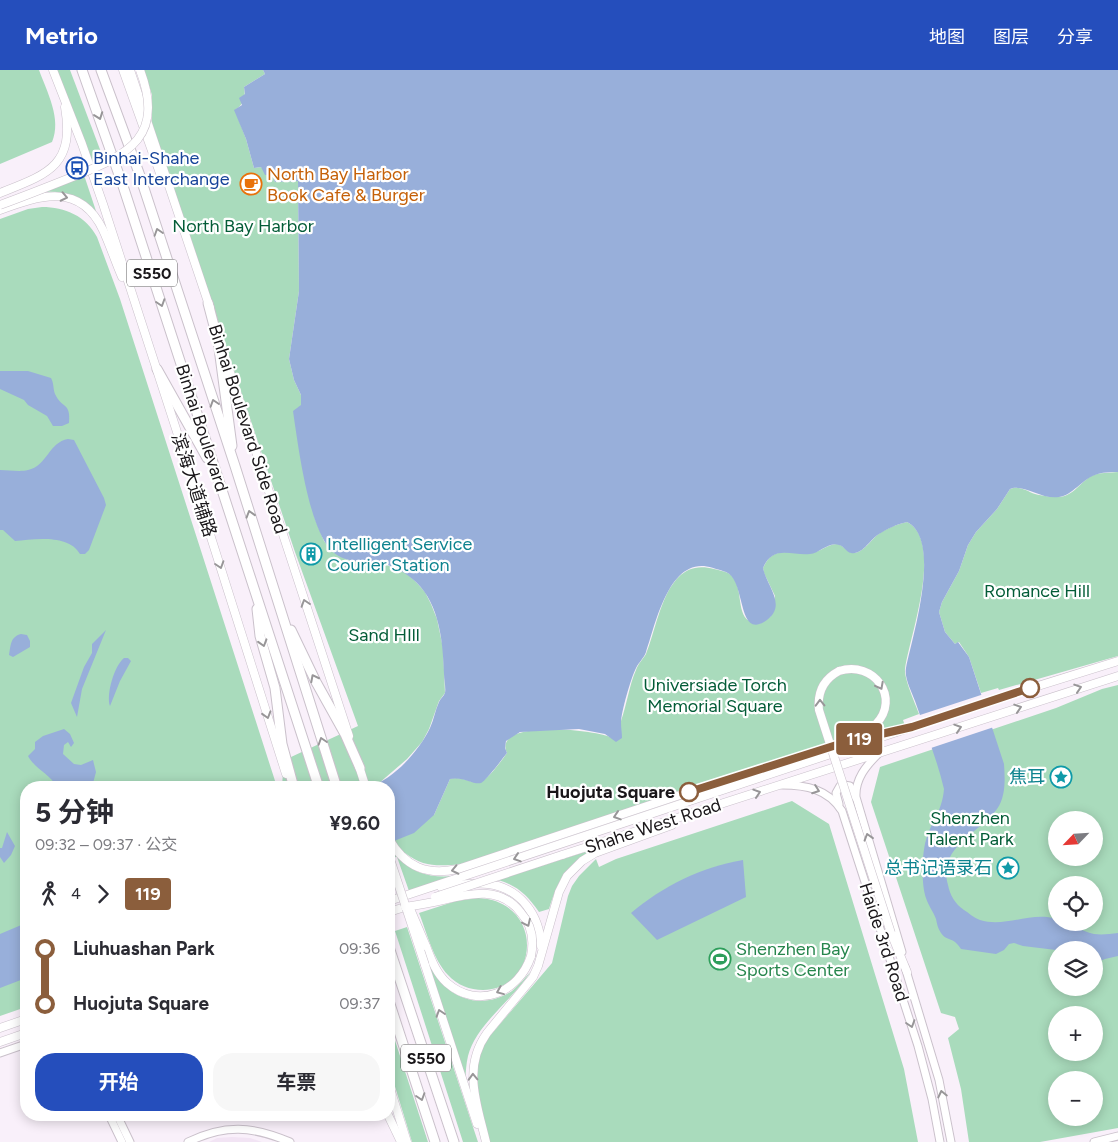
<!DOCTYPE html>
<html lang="zh">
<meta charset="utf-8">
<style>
:root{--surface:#fff;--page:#f7f7f7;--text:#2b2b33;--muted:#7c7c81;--accent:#254ebc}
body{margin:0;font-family:Figtree,"Noto Sans SC",sans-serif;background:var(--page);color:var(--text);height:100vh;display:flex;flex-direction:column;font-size:19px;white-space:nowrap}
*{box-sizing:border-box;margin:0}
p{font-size:16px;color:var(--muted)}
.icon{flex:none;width:28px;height:28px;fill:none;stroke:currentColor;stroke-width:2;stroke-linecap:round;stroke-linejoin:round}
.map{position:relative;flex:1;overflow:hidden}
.panel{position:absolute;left:20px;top:711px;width:375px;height:340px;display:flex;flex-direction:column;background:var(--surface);border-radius:20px;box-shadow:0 2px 12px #0003}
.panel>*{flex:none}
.badge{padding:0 10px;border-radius:4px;font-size:18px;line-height:32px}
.needle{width:32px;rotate:245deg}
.tools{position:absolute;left:1048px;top:741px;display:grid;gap:10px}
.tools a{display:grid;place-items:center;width:55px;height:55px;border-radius:50%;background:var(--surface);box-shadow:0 2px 12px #0003;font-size:25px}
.map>.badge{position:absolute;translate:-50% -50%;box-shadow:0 0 0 2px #fff}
.legs{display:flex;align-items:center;gap:8px;height:55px;padding:0 15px;font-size:16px}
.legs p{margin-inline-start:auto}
.head{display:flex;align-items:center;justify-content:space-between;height:85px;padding:0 15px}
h1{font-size:28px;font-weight:700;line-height:38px}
.cta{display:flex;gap:10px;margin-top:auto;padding:10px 15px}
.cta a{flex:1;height:58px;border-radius:20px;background:var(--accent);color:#fff;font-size:20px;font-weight:700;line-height:58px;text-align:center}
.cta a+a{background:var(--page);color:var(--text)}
ul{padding:0 15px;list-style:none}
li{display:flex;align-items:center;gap:18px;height:55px;font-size:19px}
li i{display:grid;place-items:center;width:8px;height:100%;margin:0 6px;background:currentColor}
li i::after{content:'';width:12px;height:12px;margin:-6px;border:4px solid;border-radius:50%;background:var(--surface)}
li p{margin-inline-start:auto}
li:first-child i{background:linear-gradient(#0000 50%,currentColor 0)}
li:last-child i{background:linear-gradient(currentColor 50%,#0000 0)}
header{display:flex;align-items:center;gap:30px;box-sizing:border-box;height:70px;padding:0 25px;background:var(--accent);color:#fff}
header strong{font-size:24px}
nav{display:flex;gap:28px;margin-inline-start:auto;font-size:18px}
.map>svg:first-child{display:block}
.built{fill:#f2e4f4}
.green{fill:#a9dbbc;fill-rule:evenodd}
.water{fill:#98afda}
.pier{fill:#f9f0fa}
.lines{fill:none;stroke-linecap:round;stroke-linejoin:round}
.secondary-casing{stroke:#cac1cb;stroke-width:9}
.primary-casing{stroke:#cac1cb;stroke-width:9}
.highway-casing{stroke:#cac1cb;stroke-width:11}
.secondary{stroke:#fff;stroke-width:7}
.primary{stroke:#fff;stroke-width:8}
.highway{stroke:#fff;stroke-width:9}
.primary-bridge-casing{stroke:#cac1cb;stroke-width:9;stroke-linecap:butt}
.primary-bridge{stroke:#fff;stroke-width:8}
.oneway{stroke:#989698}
.line-1-casing{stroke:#fff;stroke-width:11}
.line-1{stroke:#8b5e3c;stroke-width:8}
.stop-1-dot{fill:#fff;stroke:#8b5e3c;stroke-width:2.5}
.labels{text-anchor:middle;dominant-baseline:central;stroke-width:4.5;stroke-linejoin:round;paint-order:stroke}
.shield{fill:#fff;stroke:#5e5c5e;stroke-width:1}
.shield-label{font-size:16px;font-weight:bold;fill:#191619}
.transit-label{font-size:18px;fill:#164399;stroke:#fff;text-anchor:start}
.food-label{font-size:18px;fill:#c56008;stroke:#fff;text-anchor:start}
.park-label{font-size:18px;fill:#035c37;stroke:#fff}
.street-label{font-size:18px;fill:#191619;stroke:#fff}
.culture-label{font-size:18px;fill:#0d838f;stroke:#fff;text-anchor:end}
.stop-label{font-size:18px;font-weight:bold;fill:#191619;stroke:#fff;text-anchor:end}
.leisure-label{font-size:18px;fill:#27864d;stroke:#fff;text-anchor:start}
</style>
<header>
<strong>Metrio</strong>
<nav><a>地图</a><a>图层</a><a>分享</a></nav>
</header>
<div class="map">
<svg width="1118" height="1072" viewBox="0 0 1118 1072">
<rect width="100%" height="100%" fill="#f9f0fa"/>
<polygon class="built" points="232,1067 250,1068 262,1072 209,1072 217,1068"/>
<g class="green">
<path d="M0 0H39C47 22 62 49 52 72L0 94Z"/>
<polygon points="57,0 70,0 104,90 92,95"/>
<path d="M144 0H263L265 4 244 17C246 27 244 34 235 40L246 69 254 98 261 97 272 105 275 112 298 110 299 221 289 289 294 310 301 325V335L315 449 324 471 331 480 348 490 384 494 406 503 416 512 425 522 431 534 437 549 443 578 445 623 439 631 429 659 422 672 407 689 378 714 379 717H282L283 702 291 687 358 656 295 482 152 57V25Z"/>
<path d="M84 105 96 141C79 126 65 120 43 122Z"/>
<path d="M42 137C65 137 86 146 97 167L120 229 277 717 26 718V937L0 946V149L28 139Z"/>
<path d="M1118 402V586L999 620 998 618 981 623 969 587 959 572 955 574 945 562 939 542 942 532 959 501 968 475 976 462 997 439 1010 419C1019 415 1027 421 1035 424 1042 426 1052 427 1059 427 1072 427 1081 412 1091 406 1100 402 1109 403 1118 402Z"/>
<path d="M907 452C945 471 909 568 905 599 904 609 915 633 919 644L903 650 905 656 882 662 877 658 848 666 463 794C440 796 424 798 405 783L389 790V748L434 745 450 709C460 706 467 711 477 713 485 714 502 690 507 683 491 649 595 659 612 668 615 662 618 657 621 651 627 634 629 616 636 600 638 594 643 589 646 584 659 554 665 485 714 499 718 500 724 501 728 503 745 513 735 542 749 551 751 552 756 553 759 554L771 546 775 526 764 503 763 498C775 471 796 488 815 482 823 480 829 474 837 474 845 475 848 486 858 482 865 479 870 472 875 467 882 460 897 454 907 452Z"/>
<path d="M1118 615V1058L1040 1072H969L961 1019 948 968 959 959 955 947 941 943 871 732 880 697 1056 638 1102 619ZM1056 750H1094V788H1056ZM1056 815H1094V852H1056ZM1056 880H1094V918H1056ZM1056 945H1094V982H1056ZM1056 1010H1094V1048H1056Z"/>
<path d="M792 731 829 754 904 999 918 1072H490C483 1053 474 1020 475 999 476 988 483 976 489 967L552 893 568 826 572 816 579 806 596 789 599 797 616 789Z"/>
<path d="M594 779C567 794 558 810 549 839L539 842C528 826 517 815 498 810Z"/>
<path d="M397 787C414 804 431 808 454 806L409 821Z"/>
<path d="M478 828C545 831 540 920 483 920 470 920 457 915 448 905 433 889 427 863 419 843L456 831Z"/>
<polygon points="407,857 472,1054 478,1072 463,1072 455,1047 395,861"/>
<path d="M428 892C443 926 478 943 512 921 519 915 525 908 531 901 514 929 476 954 468 986 466 994 466 1002 465 1010Z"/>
<polygon points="389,952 428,1072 412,1072 389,997"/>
</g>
<g class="water">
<path d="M263 0H1118V402C1110 402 1102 402 1095 405 1081 410 1073 425 1059 427 1042 430 1022 413 1010 419L997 439 976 462 968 475 959 501 942 532 939 542 945 562 955 574 958 572 969 587 1004 694C1005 709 1006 726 997 739 979 764 937 777 948 815 950 825 955 834 964 840 969 843 974 848 980 850 1005 858 1032 841 1056 849V852C1070 853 1081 861 1094 864 1102 865 1110 864 1118 863V886L1105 889 1094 894V880H1056L1023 876 1014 873 1009 874 1004 880 996 884 961 879C953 866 947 872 941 863 938 859 937 854 936 849 933 841 928 835 926 828 921 815 922 783 926 770 932 750 942 742 944 719 937 689 925 660 915 631 912 622 904 608 906 598 912 568 943 470 907 452 897 454 887 459 879 464 870 469 863 485 851 483 846 482 844 476 839 475 829 471 820 483 810 484 792 486 773 474 763 498 767 517 789 537 764 552 737 568 746 510 726 502 720 500 711 497 704 496 667 493 655 557 646 582 644 588 639 592 636 598 631 608 621 642 621 653 621 658 622 663 622 668L616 672 605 664 579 659 520 662 506 671 505 678 507 683C503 688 485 712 481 713 473 715 463 706 450 709L434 745 414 763 389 773V718L369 717C394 709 419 681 430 658 434 649 435 641 439 632 440 629 444 626 445 623 446 618 444 609 444 604 443 573 440 535 416 512 407 504 395 496 383 494 365 490 344 495 330 479 308 454 298 375 293 341L301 335V325L294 310 289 289 299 221 298 111 275 112 272 105H265L261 97 254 98 246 69 234 40 242 35 239 28 245 24 244 17 265 4Z"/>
<path d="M0 301H28L51 308C54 313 53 319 55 324 62 339 71 332 69 353L62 356H53L47 346 28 335 24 330 0 319Z"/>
<path d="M68 369 74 370 104 428 106 435 89 480 85 484H80C69 464 34 469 15 471L3 460H0V400C9 400 20 402 28 400 47 396 49 372 68 369Z"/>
<polygon points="106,560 82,619 77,647 71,633 84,597 92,583 92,574"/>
<path d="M21 564 27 565 30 571V577L13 587 9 585C11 575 10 567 21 564Z"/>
<path d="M124 588H128L131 591 120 611 110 636C106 625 114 596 124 588Z"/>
<path d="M64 659 70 664 74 673 71 677 68 672 64 675 63 684 74 694 81 695 93 690 96 702 92 717H57C50 704 35 699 28 686L35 679V672L43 666Z"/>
<polygon points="7,762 15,776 11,785 4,793 0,787 0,778 2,778"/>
<path d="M743 790 746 827 657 870 631 843C663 816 701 797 743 790Z"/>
<polygon points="26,853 26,908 0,918 0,864"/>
</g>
<polygon class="pier" points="984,624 994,657 928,679 917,646"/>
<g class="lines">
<g class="secondary-casing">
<g id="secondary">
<path d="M878 684C866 696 855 709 856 727L902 882"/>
<path d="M782 715C806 715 828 719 842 741L918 976 932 1029 940 1072"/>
<polyline points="839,734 836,723 840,716 844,715 850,716 855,727"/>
<polyline points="905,897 939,1010 951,1072"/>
<polyline points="0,983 26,974"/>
<polyline points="109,1045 122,1072"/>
<polyline points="117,1045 130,1072"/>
<path d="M188 1072C225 1054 252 1056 290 1072"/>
<polyline points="1094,1072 1118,1066"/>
</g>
</g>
<g class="primary-casing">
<g id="primary">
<polyline points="53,0 82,74 103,134 202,439 286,704"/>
<polyline points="123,0 162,109"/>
<polyline points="130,0 210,238"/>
<path d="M0 123C48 104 75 96 65 37"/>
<path d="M0 140C40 125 80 112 103 160 110 175 115 191 122 207"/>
<polyline points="221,275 349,666"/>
<path d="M839 601C874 590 901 628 876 654 870 660 860 663 852 667"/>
<polyline points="358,693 366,718"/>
<path d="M389 769C405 797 427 806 458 799L680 725 832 677 875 665"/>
<polyline points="562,785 1118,606"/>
<path d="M441 817C456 815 473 812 488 814 520 818 540 845 541 876"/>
<polyline points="389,831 993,630 1118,591"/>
<polyline points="389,842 405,837"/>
<polyline points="891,863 907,902"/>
<path d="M426 876C431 889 436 903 447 913 478 940 519 923 531 886"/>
<polyline points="425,895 477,1054"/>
<polyline points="0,958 26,949"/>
<polyline points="0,972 26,963"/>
<polyline points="389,1015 407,1072"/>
<polyline points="388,1045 401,1072"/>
<path d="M486 1072C477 1034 462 998 487 963L533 907 538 896 559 822 567 806 582 791 595 783 672 755"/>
</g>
</g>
<g class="highway-casing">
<g id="highway">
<polyline points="82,0 124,119 319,718"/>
<polyline points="101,0 139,103 235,396 337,718"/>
<polyline points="208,233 218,271 232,376"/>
<polyline points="157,299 207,388"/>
<polyline points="257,539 260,566 275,618 282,674 294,718"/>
<polyline points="291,560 316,612 345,664 360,698"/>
<polyline points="389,877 454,1072"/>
<polyline points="389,931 435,1072"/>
</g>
</g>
<use href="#secondary" class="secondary"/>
<use href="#primary" class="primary"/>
<use href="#highway" class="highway"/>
<g class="primary-bridge-casing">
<g id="primary-bridge">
<path d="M0 135C25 126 50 116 75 106 130 84 165 66 140 0"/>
<path d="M839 601C824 609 817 622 819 640L891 863"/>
<polyline points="389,786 425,895"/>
<polyline points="435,827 562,785"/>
<path d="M405 837C418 835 430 833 443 830 471 823 501 816 521 843 532 855 534 871 531 886"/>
<polyline points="411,841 426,876"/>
</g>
</g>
<use href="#primary-bridge" class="primary-bridge"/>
</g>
<defs><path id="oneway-chevron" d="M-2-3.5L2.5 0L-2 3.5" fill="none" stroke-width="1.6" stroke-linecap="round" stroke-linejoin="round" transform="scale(1.25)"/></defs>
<g class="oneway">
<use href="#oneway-chevron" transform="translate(99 46) rotate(70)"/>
<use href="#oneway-chevron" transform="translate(64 127) rotate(12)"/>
<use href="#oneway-chevron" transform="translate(158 162) rotate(-108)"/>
<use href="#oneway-chevron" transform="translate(161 233) rotate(72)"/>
<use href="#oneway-chevron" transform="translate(214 333) rotate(-108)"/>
<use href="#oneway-chevron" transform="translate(250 444) rotate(-107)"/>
<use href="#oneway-chevron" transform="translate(220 495) rotate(72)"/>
<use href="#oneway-chevron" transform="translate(305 533) rotate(-108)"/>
<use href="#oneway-chevron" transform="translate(263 573) rotate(73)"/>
<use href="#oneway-chevron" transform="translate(314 608) rotate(-117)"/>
<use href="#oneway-chevron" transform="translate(880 616) rotate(62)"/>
<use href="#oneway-chevron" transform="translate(1078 618) rotate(-18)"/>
<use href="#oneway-chevron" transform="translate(820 633) rotate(-91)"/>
<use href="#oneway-chevron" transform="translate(1018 638) rotate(-18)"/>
<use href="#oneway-chevron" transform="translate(267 645) rotate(73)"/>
<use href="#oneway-chevron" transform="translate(958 658) rotate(-18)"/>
<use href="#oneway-chevron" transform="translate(322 671) rotate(-108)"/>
<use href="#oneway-chevron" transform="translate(816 720) rotate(20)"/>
<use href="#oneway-chevron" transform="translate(757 723) rotate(-18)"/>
<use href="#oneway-chevron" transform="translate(617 746) rotate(162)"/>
<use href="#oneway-chevron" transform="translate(868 767) rotate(-107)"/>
<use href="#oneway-chevron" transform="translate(517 788) rotate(162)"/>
<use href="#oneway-chevron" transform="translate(455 800) rotate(168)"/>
<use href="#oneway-chevron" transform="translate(527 853) rotate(65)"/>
<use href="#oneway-chevron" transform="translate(500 921) rotate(158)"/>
<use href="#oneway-chevron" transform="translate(440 943) rotate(-108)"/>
<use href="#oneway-chevron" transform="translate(911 954) rotate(72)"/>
<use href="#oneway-chevron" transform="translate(473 1007) rotate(-92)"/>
<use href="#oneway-chevron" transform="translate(942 1024) rotate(-103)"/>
<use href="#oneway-chevron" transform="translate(421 1027) rotate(72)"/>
</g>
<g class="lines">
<g class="line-1-casing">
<polyline id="line-1" points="689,722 846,672 912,657 1030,618"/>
</g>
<use href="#line-1" class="line-1"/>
</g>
<defs>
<g id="bus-ring" transform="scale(1.125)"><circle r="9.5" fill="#fff" stroke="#1a4fb4" stroke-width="1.5"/><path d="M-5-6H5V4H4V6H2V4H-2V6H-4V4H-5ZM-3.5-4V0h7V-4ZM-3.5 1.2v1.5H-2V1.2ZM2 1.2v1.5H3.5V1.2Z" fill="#1a4fb4"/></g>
<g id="cafe-ring" transform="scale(1.125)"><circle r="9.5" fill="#fff" stroke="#e8710a" stroke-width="1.5"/><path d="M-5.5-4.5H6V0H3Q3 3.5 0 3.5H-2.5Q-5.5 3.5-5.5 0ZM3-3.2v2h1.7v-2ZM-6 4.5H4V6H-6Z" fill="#e8710a"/></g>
<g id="building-ring" transform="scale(1.125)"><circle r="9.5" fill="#fff" stroke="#0f9aa8" stroke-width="1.5"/><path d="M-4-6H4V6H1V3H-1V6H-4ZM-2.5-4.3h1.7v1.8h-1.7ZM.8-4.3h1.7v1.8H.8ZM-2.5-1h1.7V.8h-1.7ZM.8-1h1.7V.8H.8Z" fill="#0f9aa8"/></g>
<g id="sight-ring" transform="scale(1.125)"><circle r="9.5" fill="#fff" stroke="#0f9aa8" stroke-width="1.5"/><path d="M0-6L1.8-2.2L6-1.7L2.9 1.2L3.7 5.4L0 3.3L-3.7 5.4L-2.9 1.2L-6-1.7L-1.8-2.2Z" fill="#0f9aa8"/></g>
<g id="stadium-ring" transform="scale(1.125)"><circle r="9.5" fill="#fff" stroke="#2e9e5b" stroke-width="1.5"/><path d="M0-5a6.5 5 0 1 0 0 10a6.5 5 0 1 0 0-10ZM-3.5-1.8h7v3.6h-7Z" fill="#2e9e5b"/></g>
</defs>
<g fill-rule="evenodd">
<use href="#bus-ring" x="77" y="98"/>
<use href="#cafe-ring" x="251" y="114"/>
<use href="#building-ring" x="311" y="484"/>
<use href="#sight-ring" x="1061" y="707"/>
<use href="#sight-ring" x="1008" y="798"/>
<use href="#stadium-ring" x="720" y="889"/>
</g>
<g class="stop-1-dot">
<circle cx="1030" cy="618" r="9"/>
<circle cx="689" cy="722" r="9"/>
</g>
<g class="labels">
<g class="shield">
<rect x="127" y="189.5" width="50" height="27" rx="4"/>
<rect x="401" y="974.5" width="50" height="27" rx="4"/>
</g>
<g class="shield-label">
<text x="152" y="203">S550</text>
<text x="426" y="988">S550</text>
</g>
<g class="transit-label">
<text x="93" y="88">Binhai-Shahe<tspan x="93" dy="21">East Interchange</tspan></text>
</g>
<g class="food-label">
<text x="267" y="104">North Bay Harbor<tspan x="267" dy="21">Book Cafe &amp; Burger</tspan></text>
</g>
<g class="park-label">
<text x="243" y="156">North Bay Harbor</text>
<text x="1037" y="521">Romance Hill</text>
<text x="384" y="565">Sand HIll</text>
<text x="715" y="615">Universiade Torch<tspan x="715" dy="21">Memorial Square</tspan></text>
<text x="970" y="748">Shenzhen<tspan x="970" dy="21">Talent Park</tspan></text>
</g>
<g class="street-label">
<text transform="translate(202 358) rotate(72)">Binhai Boulevard</text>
<text transform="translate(248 359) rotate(72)">Binhai Boulevard Side Road</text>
<text transform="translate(194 415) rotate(72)">滨海大道辅路</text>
<text transform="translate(653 756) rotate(-18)">Shahe West Road</text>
<text transform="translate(884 872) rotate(72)">Haide 3rd Road</text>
</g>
<g class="culture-label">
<text x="327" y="474" text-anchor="start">Intelligent Service<tspan x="327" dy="21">Courier Station</tspan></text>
<text x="1045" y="707">焦耳</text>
<text x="992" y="798">总书记语录石</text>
</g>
<g class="stop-label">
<text x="675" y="722">Huojuta Square</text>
</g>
<g class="leisure-label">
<text x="736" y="879">Shenzhen Bay<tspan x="736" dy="21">Sports Center</tspan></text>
</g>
</g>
</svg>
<div class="tools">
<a><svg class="needle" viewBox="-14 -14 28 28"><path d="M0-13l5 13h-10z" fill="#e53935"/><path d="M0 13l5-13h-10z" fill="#7c7c81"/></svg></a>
<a><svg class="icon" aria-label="locate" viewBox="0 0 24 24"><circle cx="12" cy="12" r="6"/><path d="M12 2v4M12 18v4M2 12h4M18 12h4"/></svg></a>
<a><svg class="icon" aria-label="layers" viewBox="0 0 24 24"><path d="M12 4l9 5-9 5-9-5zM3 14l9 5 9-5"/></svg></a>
<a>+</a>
<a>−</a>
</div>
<b class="badge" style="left:859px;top:669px;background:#8b5e3c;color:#fff">119</b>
<section class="panel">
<div class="head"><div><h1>5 分钟</h1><p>09:32 – 09:37 · 公交</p></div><b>¥9.60</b></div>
<div class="legs"><svg class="icon" aria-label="walk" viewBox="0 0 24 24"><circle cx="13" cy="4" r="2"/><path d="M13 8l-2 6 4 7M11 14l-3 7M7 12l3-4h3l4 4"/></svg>4<svg class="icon" aria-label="forward" viewBox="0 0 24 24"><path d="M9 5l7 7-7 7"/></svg><b class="badge" style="background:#8b5e3c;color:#fff">119</b></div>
<ul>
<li><i style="color:#8b5e3c"></i><b>Liuhuashan Park</b><p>09:36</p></li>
<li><i style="color:#8b5e3c"></i><b>Huojuta Square</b><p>09:37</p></li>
</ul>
<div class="cta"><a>开始</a><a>车票</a></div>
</section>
</div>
